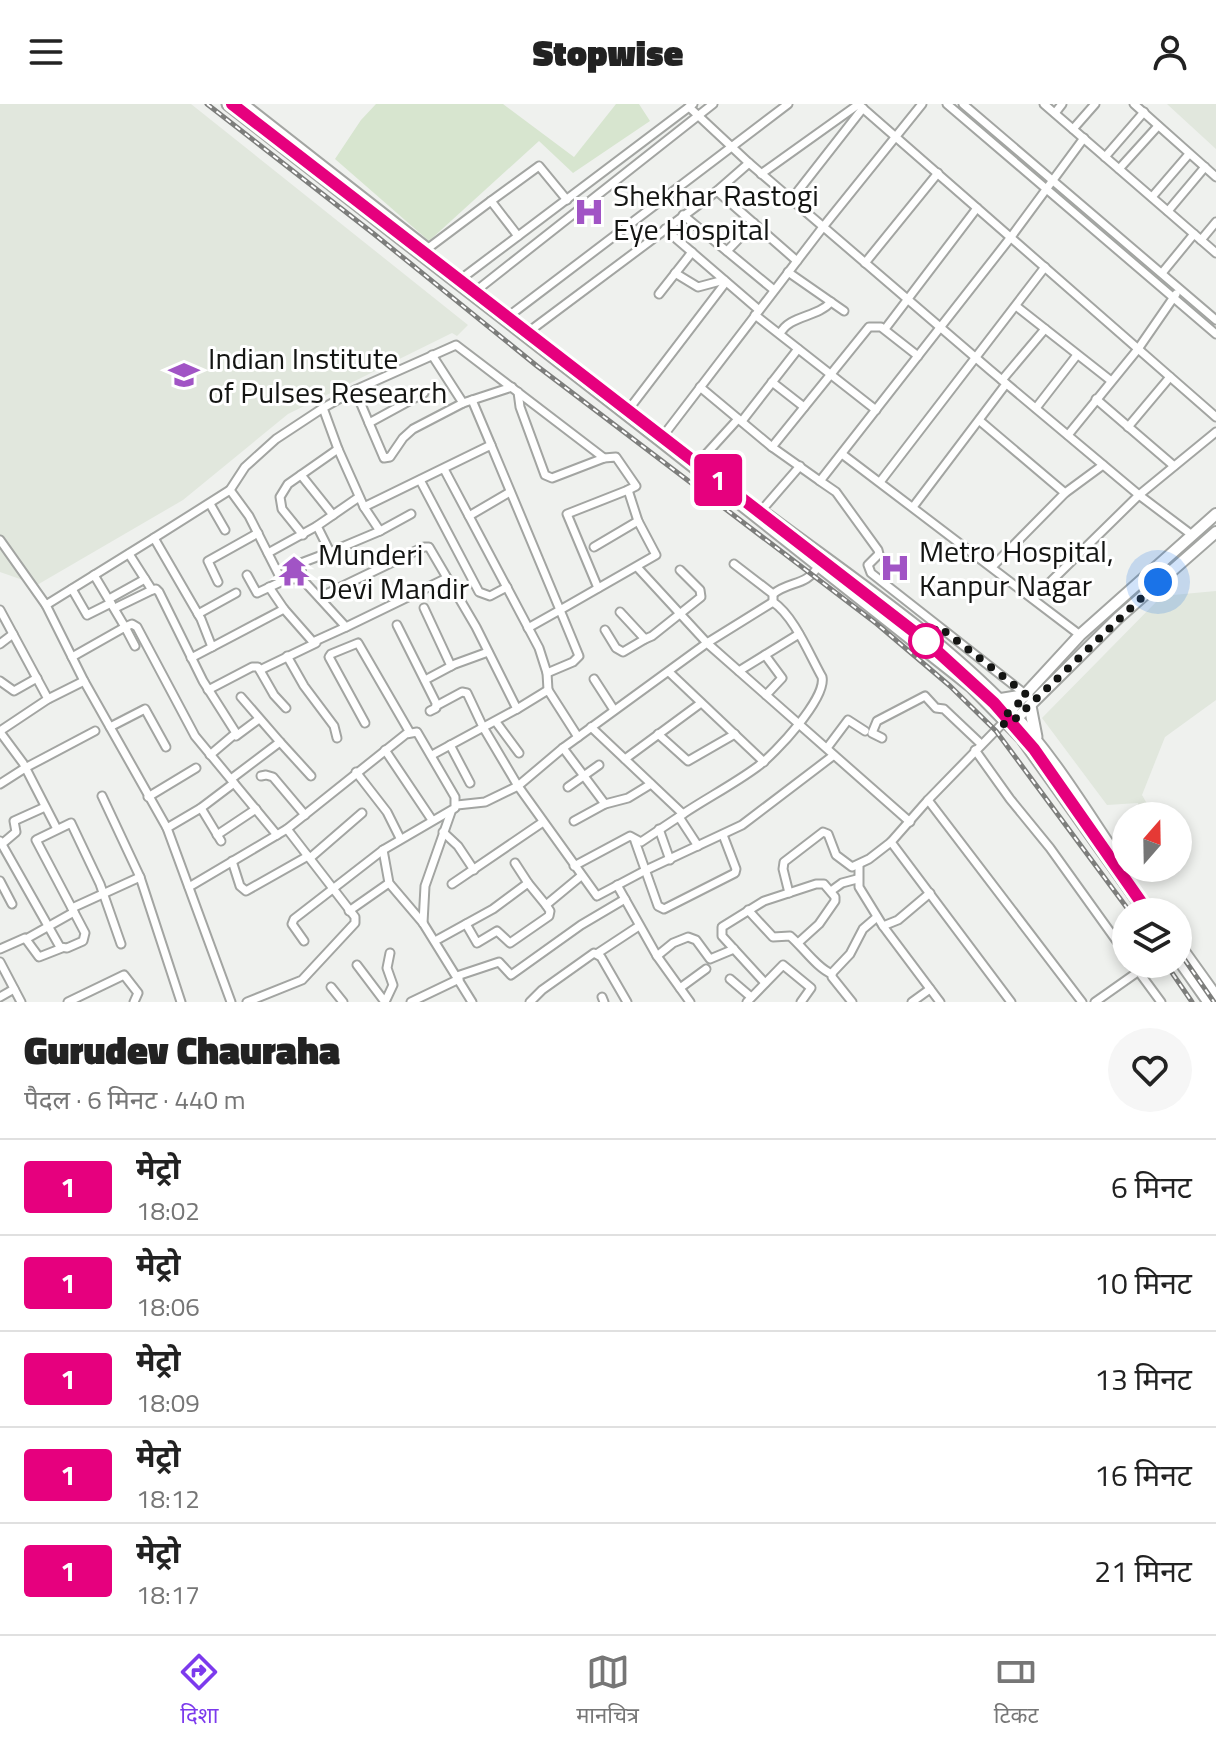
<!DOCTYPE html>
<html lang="hi">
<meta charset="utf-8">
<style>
:root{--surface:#fff;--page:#f6f6f6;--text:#222;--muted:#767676;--line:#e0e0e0;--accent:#7c3aed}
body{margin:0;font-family:"Titillium Web","Noto Sans Devanagari",sans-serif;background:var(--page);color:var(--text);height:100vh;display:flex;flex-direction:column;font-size:30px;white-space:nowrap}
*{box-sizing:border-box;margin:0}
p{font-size:26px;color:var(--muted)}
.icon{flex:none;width:44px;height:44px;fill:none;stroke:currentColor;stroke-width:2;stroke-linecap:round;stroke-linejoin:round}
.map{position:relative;height:898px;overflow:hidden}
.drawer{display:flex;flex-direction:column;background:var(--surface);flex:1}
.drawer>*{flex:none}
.badge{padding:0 16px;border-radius:6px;font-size:28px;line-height:52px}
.needle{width:52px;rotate:20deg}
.tools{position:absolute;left:1112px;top:698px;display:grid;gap:16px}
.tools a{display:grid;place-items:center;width:80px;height:80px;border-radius:50%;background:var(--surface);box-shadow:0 4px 12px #0003;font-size:40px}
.you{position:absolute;width:40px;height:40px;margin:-20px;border:6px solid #fff;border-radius:50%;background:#1a73e8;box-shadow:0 0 0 12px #1a73e833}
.map>.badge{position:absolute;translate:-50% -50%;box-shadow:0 0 0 4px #fff}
.round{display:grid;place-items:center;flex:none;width:84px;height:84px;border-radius:42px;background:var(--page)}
.head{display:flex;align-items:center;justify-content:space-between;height:136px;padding:0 24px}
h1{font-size:38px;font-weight:800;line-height:60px}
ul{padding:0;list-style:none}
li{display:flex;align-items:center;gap:24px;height:96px;padding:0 24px;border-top:2px solid var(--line)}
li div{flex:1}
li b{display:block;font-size:30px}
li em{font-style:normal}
li .badge{min-width:88px;font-weight:700;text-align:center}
header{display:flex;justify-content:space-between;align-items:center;height:104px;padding:0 24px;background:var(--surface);font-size:36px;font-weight:800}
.tab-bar{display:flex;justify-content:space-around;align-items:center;height:112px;border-top:2px solid var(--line);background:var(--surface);font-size:22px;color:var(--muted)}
.tab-bar a{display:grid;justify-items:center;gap:4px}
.tab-bar .current{color:var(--accent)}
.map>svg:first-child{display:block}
.built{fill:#e1e7dd}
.green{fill:#d7e5cf}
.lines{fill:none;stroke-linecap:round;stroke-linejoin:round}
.minor-casing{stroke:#a3a5a2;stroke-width:11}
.secondary-casing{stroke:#a3a5a2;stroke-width:14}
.trunk-casing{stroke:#a3a5a2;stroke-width:15}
.minor{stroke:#fff;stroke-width:7}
.secondary{stroke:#fff;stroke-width:10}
.trunk{stroke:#fff;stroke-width:11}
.rail-casing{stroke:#7d7e7c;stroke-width:5}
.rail{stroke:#fff;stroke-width:2;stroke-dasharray:6;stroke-linecap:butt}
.line-casing{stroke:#fff;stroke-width:18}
.line{stroke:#e6007e;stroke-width:12}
.walk{stroke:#141513;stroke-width:8;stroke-dasharray:0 14.4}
.stop-dot{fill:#fff;stroke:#e6007e;stroke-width:4}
.labels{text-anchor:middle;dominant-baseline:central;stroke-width:6;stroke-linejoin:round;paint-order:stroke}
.poi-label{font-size:30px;fill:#141513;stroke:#fff;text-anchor:start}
</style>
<header><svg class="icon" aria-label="menu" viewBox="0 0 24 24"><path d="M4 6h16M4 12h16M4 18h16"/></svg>Stopwise<svg class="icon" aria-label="person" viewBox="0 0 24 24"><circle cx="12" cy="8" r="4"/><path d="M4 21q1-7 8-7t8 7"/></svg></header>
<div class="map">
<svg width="1216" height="898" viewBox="0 0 1216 898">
<rect width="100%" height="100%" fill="#eff1ee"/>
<g class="built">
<polygon points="0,0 191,0 468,221 457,232 452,229 288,310 183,396 37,481 0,468"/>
<polygon points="1167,0 1216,0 1216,45"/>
<polygon points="1216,487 1216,596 1165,633 1142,691 1154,712 1137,712 1138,699 1107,701 1042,614 1162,492"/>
</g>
<polygon class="green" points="376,0 503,0 574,53 616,0 639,0 650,17 573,69 539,37 429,137 335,55 361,16"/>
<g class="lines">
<g class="minor-casing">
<g id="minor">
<polyline points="858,0 1216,313"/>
<polyline points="947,0 1216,230"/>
<polyline points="963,0 1216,216"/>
<polyline points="1044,0 1216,149"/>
<polyline points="1134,0 1216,73"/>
<polyline points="689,3 749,59 990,266 1139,391 1192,431"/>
<polyline points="1055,9 1062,0"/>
<polyline points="1073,25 1095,0"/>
<polyline points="1105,53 1144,8"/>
<polyline points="1119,65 1158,22"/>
<polyline points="761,70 859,0"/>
<polyline points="717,87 797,157"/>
<polyline points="1152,93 1189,50"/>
<polyline points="791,96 863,4"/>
<polyline points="491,97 539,62 567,96"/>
<polyline points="1168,107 1205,63"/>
<polyline points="683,111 774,186"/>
<polyline points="665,125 759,206"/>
<polyline points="1201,136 1216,118"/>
<polyline points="427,145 491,97 518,132"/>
<polyline points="727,147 754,119"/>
<polyline points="865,159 938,69"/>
<polyline points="788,168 844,207"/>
<polyline points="675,169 698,183 724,176"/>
<polyline points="1162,169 1194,130"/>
<polyline points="457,178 693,0"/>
<polyline points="472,190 713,0"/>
<polyline points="659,190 692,148"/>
<polyline points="1016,202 1110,276"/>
<polyline points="755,211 876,306"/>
<polyline points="505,215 788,0"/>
<polyline points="885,225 977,104"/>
<polyline points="531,226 717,87 749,59"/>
<path d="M780 230C789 211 817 214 831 198"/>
<polyline points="432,251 463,299"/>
<polyline points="1002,276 1045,225"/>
<polyline points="772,278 804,303"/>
<polyline points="700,283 772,343 820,377 1011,133 1084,34"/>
<polyline points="424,289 369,319 384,354 390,353 403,334 413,325 463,299 512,283"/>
<polyline points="1096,295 1174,362"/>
<polyline points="323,304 355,286"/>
<polyline points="1036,304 1077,251"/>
<polyline points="629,305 726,178"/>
<polyline points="742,317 798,245"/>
<polyline points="980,317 1065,389"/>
<polyline points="369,319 355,286 456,241 604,354"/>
<polyline points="1128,323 1170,273"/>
<polyline points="1068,331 1138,245 1176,190"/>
<polyline points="660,336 823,123 922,0"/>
<polyline points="491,341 560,506 656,451 638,417 628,386 636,382 616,353 604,354 552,374 545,371 520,303 518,288"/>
<polyline points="772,343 869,223 881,223 918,252"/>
<polyline points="842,350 1080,531"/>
<polyline points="698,359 738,315"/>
<polyline points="444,365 539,544 547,569 548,586"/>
<polyline points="301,371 333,411"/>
<polyline points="420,376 479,488 490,492 507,483"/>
<polyline points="820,377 836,388 878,446 879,450 868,461 871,469 1025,590"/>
<polyline points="880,378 1045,163"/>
<polyline points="230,386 249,412 282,477"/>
<polyline points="359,393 317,422 330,448 380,427 364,403"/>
<polyline points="210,400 225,426"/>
<polyline points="913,403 1006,280"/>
<polyline points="761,407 800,362"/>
<polyline points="469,412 510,388"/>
<polyline points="380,427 411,410"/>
<polyline points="303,431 282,405 280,393 288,380 338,345"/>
<polyline points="0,436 46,501 154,434"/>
<polyline points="594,443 638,417"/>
<polyline points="268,449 317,422"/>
<polyline points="129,450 152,486 156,485 159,488 203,577 236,629 210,651"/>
<polyline points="637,463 707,539 773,498"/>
<polyline points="992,463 1065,389 1103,361"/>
<polyline points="94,471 125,523 132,520 137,523 195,632 277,731"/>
<polyline points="247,471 257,489 287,475 302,475 346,523 313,538 284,505 212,543 201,515 154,434 230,386 245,363 276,335 323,304 338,345 364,403 491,341 472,296"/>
<polyline points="302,475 301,459 330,448"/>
<polyline points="218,478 208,457 258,429"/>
<polyline points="269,483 284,505"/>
<polyline points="598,484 567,410 628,386"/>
<polyline points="72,485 87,511 111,499"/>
<path d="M773 490C791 476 806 483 819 461"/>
<polyline points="320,493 424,443 429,443 476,523 517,605 548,586 578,633"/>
<polyline points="1034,494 1139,391 1216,328"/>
<polyline points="109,495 145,475"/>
<polyline points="46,501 84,577 167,724 231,898"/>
<polyline points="115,504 152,486"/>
<polyline points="424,504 451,562"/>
<polyline points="0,506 48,595"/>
<polyline points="620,508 645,535 652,532 701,493 700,486 680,466"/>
<polyline points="198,510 236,489"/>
<polyline points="397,521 436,599 436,604 430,607"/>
<polyline points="346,523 447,474"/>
<polyline points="528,524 560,506 579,552 573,558 547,569"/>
<polyline points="605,526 616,544 623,548 645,535"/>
<polyline points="0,540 13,530"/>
<polyline points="765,551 782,574 766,591"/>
<polyline points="287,552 304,582 334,622 337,634"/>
<polyline points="72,553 125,523 135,542"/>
<polyline points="191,554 212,543"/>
<polyline points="260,566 316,539"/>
<polyline points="739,567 799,530"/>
<polyline points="669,568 764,658"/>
<polyline points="594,575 614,606"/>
<polyline points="425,576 455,560 488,548"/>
<polyline points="0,577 14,587 37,574"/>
<polyline points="208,586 252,563 258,563 274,591 286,604"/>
<polyline points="436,602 462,588 467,589 483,623 518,682 485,698 457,701"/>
<polyline points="1004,613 1002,620 928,696 891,738 1011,898"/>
<polyline points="496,618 519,649"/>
<polyline points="365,619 329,553 331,550 358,539 409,627"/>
<polyline points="110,623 145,605 166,643"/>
<path d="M591 623 683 710C707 694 734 680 757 663 775 650 827 594 822 573 809 550 794 512 773 498V490L734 460"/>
<polyline points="0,627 48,595 84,577"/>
<polyline points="0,628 23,659 57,725"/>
<polyline points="658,630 688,657 735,630"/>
<polyline points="236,632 259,615"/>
<polyline points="882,634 872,629 877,617 925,592 936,604 944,605 981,640"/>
<polyline points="280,638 311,672"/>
<polyline points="450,641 470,679"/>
<polyline points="563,644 605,700 628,694 651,680"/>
<polyline points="827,644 848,616 865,627"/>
<polyline points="385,646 432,716"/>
<polyline points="975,646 1010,695 1050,744 1126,850"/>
<polyline points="432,651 517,605"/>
<polyline points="834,651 742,721 646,766 597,792 518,682 563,644 707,539 910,718"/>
<polyline points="625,655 701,599"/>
<polyline points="356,668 387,708 400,734"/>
<polyline points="261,672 266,671 273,673 305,711"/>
<polyline points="231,675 280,638 241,593"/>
<polyline points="0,680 25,664 95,627"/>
<polyline points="568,683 599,661"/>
<polyline points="102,692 140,773 181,898"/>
<polyline points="148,693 196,664"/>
<polyline points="928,696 1082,898"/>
<polyline points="201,704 221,737"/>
<polyline points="679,713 698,742"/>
<polyline points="574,717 605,700"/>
<polyline points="167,724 201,704 234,679"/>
<polyline points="659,725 670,756"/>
<polyline points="443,728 458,742 474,766"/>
<polyline points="217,731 256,705"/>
<polyline points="0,737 60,843 67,844 83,837 85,829 36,736 71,719 100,780 121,840"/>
<polyline points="635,737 658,802 664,805 735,769 736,765 723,731"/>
<polyline points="3,739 16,728 14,717 45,703"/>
<polyline points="383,746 389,779 423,819 472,898"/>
<polyline points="310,754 362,709"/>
<polyline points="232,757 240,782 246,787 308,752"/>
<polyline points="515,759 528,779"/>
<polyline points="574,762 630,732 641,738 683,710"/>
<polyline points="859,762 859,783 883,822 940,898"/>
<polyline points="0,777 12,800"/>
<polyline points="452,780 543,718"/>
<polyline points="617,781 657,852 690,898"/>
<polyline points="189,783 287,725 406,630 417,628 455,693 455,704 383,746 294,815 292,820 304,837"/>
<polyline points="831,787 842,779 857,775"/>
<polyline points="789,789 783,765 784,758 823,728 828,730 836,751 852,763 869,755 891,738"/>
<polyline points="72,804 140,773"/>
<path d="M748 806 773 833 790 832C803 843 817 864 832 870"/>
<polyline points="349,807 389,779"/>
<polyline points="423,819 425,782 451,708"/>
<polyline points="466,820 477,839 497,827 510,839 549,812 550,807 546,801"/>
<polyline points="883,822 898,816 930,789"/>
<polyline points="26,835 74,808"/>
<polyline points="435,837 493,805 528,779 546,801 581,772"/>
<polyline points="0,845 25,834 39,853 62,844"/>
<polyline points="598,849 639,822"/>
<polyline points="657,852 673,839 688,833 696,836 710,855 734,845"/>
<polyline points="0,858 21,898"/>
<polyline points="1133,860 1161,898"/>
<polyline points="357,861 385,898 393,881 387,864 390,849"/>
<polyline points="457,872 499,858 511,871 581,821 625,795"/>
<polyline points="730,875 751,893"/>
<polyline points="765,879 722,832 722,823 764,797 816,780 824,780 835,793 835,797 819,820 798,839"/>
<polyline points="331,883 343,898"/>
<polyline points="680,884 706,865"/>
<polyline points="0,893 14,885"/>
<polyline points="602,893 604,898"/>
<polyline points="68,898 124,871 138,889 134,898"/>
<polyline points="247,898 302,876 355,819 355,813 287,725"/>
<polyline points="411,898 459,875"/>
<polyline points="530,898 542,886 594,849 601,853 627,898"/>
<polyline points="747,898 783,861 811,884 801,898"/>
<polyline points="852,898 832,873 832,869 850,850 863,825 877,813"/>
<polyline points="912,898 930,885"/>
<polyline points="1095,898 1139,867"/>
</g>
</g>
<g class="secondary-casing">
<g id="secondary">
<polyline points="1007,610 1080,531 1216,410"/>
<polyline points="1013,618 1118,514 1216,428"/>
</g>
</g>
<g class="trunk-casing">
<g id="trunk">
<polyline points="228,0 660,336 971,582 1022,634 1146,808"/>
<polyline points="242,0 427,145"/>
<path d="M768 412C851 474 938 532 1010 607 1052 651 1084 705 1118 755"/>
<polyline points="998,596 1027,591"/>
<polyline points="1030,602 1036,633"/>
<polyline points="1178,840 1216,893"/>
<polyline points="1178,854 1209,898"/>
</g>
</g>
<use href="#minor" class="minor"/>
<use href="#secondary" class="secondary"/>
<use href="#trunk" class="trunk"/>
<g class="rail-casing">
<g id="rail">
<polyline points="207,0 374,130 537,262 877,520 950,582 996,627 1130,808"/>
<polyline points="232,0 926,537 994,599 1034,645 1148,808"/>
<polyline points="1178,846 1214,898"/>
<polyline points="1166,860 1192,898"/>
</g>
</g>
<use href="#rail" class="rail"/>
</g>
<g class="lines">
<g class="line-casing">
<polyline id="line" points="232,0 926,537 994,599 1034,645 1148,808"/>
</g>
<use href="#line" class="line"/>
<polyline class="walk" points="926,537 938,522 1027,591 1004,613 1002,620 1010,620 1158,478"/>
</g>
<defs>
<g id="hospital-bare" transform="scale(2.4)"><path d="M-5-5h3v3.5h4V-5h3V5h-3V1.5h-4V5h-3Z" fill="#a154c5" stroke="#fff" stroke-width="2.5" paint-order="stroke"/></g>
<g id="university-bare" transform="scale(2.4)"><path d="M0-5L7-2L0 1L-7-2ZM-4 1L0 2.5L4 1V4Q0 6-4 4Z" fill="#a154c5" stroke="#fff" stroke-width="2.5" paint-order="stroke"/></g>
<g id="temple-bare" transform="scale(2.4)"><path d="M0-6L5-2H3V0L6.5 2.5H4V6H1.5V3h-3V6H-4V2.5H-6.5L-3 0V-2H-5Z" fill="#a154c5" stroke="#fff" stroke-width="2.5" paint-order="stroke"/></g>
</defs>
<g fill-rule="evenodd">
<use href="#hospital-bare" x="589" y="108"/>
<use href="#university-bare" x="184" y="271"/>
<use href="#hospital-bare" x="895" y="464"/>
<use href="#temple-bare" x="294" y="467"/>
</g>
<circle class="stop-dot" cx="926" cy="537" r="16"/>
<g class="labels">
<g class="poi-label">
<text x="613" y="91">Shekhar Rastogi<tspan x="613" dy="34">Eye Hospital</tspan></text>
<text x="208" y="254">Indian Institute<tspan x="208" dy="34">of Pulses Research</tspan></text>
<text x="919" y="447">Metro Hospital,<tspan x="919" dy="34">Kanpur Nagar</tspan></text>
<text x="318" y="450">Munderi<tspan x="318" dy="34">Devi Mandir</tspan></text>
</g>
</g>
</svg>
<div class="tools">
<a><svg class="needle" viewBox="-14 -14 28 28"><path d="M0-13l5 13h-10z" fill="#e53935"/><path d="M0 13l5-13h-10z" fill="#767676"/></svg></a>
<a><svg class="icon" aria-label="layers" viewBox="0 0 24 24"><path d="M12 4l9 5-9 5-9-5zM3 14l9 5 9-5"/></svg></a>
</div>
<div class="you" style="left:1158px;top:478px"></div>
<b class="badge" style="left:718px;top:376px;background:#e6007e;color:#fff">1</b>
</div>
<section class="drawer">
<div class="head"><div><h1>Gurudev Chauraha</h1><p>पैदल · 6 मिनट · 440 m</p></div><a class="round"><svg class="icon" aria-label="heart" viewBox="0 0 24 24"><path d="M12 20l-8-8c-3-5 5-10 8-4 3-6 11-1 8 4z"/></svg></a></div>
<ul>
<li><span class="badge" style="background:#e6007e;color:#fff">1</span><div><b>मेट्रो</b><p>18:02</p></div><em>6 मिनट</em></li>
<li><span class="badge" style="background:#e6007e;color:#fff">1</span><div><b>मेट्रो</b><p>18:06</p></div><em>10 मिनट</em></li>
<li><span class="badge" style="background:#e6007e;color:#fff">1</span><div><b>मेट्रो</b><p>18:09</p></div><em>13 मिनट</em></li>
<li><span class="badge" style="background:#e6007e;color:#fff">1</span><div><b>मेट्रो</b><p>18:12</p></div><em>16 मिनट</em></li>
<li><span class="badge" style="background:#e6007e;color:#fff">1</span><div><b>मेट्रो</b><p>18:17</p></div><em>21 मिनट</em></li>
</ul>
</section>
<nav class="tab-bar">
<a class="current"><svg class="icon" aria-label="directions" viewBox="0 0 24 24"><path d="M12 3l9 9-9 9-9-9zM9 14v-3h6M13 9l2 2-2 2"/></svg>दिशा</a>
<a><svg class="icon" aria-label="map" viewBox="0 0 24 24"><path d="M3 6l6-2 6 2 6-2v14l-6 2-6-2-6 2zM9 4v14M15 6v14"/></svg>मानचित्र</a>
<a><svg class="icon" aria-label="tickets" viewBox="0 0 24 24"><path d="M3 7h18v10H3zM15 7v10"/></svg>टिकट</a>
</nav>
